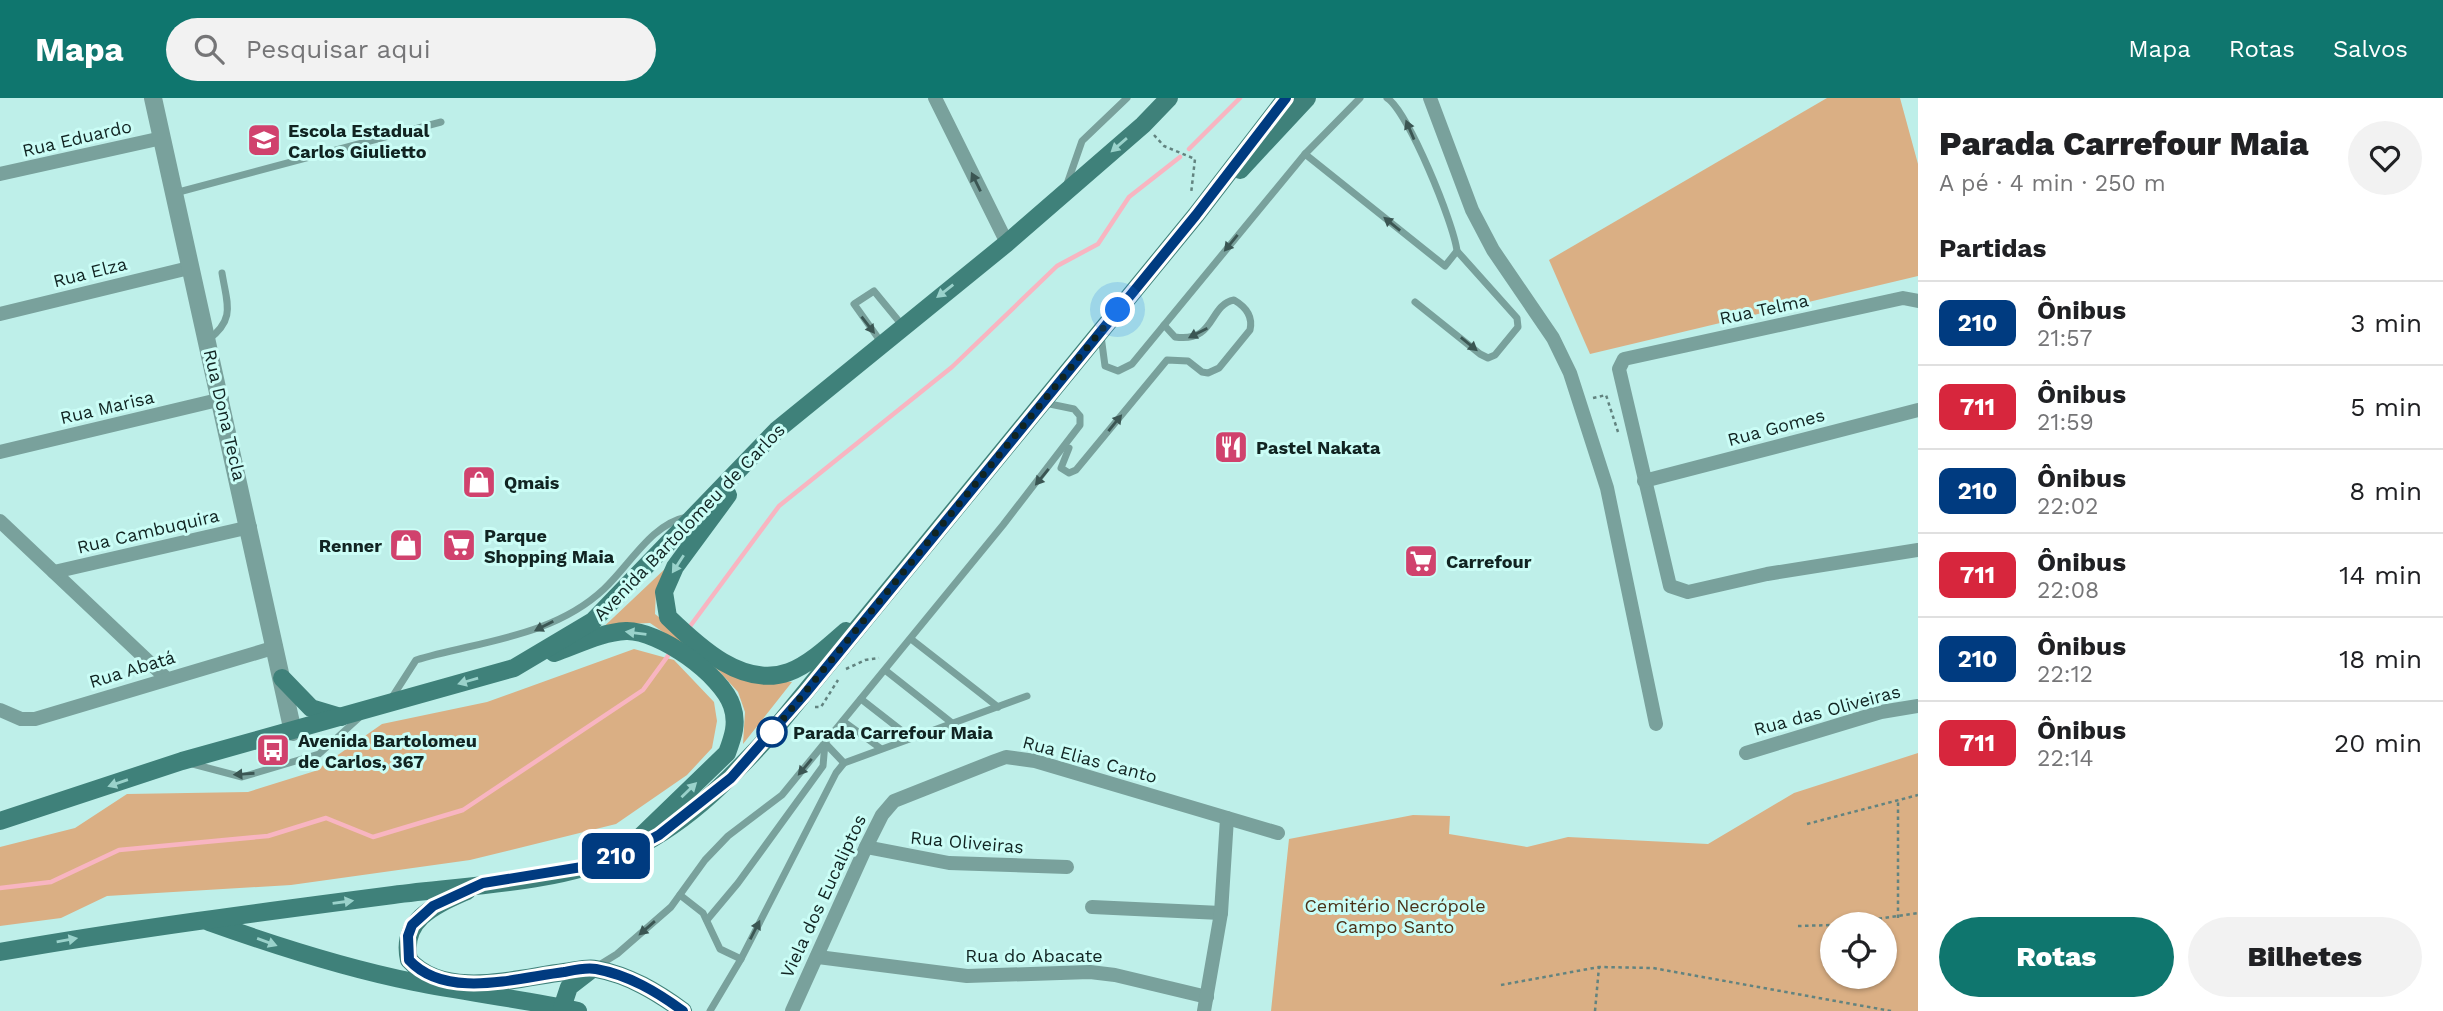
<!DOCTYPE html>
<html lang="pt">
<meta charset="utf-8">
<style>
:root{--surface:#fff;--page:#f2f2f2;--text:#202124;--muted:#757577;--line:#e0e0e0;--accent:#0f766e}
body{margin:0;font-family:"Work Sans",sans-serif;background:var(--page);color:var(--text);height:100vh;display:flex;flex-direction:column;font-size:26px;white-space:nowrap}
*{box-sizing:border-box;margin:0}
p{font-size:23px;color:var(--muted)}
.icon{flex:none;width:38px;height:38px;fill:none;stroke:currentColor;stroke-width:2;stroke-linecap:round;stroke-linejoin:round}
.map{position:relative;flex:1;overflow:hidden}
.drawer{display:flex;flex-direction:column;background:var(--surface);width:525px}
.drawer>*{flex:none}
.badge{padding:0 14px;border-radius:10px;font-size:24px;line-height:46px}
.tools{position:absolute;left:1820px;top:814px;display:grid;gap:14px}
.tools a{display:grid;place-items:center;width:77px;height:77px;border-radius:50%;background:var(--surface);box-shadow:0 2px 5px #0004;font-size:35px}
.you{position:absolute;width:35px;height:35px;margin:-18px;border:5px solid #fff;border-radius:50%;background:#1a73e8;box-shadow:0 0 0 10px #1a73e833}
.map>.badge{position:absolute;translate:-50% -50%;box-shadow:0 0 0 4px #fff}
h2{padding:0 21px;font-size:26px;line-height:63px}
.round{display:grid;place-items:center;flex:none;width:74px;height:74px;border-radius:37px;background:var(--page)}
.overview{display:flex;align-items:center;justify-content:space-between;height:119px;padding:0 21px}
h1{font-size:33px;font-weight:800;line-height:52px}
.button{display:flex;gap:14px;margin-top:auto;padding:14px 21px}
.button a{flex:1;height:80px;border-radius:42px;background:var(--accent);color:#fff;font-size:28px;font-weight:800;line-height:80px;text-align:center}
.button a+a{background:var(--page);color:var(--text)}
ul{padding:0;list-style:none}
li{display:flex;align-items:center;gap:21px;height:84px;padding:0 21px;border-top:2px solid var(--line)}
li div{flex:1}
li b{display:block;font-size:26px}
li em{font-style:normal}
li .badge{min-width:77px;font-weight:700;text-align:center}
header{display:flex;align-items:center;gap:42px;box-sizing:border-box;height:98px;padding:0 35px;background:var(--accent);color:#fff}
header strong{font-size:33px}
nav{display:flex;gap:38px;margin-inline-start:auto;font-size:24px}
.search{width:490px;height:63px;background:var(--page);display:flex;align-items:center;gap:18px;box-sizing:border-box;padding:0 24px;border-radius:38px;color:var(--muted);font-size:26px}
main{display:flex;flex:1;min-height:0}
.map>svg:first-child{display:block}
.green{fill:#daaf84;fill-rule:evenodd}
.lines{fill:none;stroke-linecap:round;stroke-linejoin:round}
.stream{stroke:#f8b5c1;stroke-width:4.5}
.path{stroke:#62837f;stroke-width:2.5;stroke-dasharray:3.5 3.5;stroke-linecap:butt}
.service{stroke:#79a19c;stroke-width:7}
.minor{stroke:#79a19c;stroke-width:14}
.tertiary{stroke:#79a19c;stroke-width:18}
.secondary{stroke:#3f817a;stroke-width:18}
.oneway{fill:#3b5653}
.oneway2{fill:#9ad2cb}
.line-casing{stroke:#fff;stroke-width:16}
.line{stroke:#003b80;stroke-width:10}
.walk{stroke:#112422;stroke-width:7;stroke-dasharray:0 12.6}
.stop-dot{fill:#fff;stroke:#003b80;stroke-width:3.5}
.labels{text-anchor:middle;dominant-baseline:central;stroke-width:6;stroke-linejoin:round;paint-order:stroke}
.poi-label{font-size:18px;font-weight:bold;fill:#112422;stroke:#cbfdf6;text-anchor:start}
.street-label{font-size:18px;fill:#112422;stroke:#cbfdf6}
.stop-label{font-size:18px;font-weight:bold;fill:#112422;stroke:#cbfdf6;text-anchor:start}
.park-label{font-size:18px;fill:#493117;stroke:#cbfdf6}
</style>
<header>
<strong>Mapa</strong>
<div class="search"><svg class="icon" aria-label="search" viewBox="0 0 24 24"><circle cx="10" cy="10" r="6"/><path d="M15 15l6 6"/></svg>Pesquisar aqui</div>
<nav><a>Mapa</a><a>Rotas</a><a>Salvos</a></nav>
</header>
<main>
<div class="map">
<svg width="1918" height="913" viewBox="0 0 1918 913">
<rect width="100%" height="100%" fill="#beefe9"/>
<g class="green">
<polygon points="1827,0 1900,0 1918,66 1918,178 1590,256 1549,162"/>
<polygon points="668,468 656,491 655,516 720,567 743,578 792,584 743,646 745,614 738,594 718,572 650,525 626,526 596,536"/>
<polygon points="634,551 674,562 714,604 717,623 712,650 687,677 616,726 470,762 291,787 107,798 61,820 0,828 0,749 75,730 127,696 248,694 315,673 382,626 487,604"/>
<path d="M1918 655V913H1271L1289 741 1413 717 1450 718 1449 736 1527 749 1568 739 1708 746 1794 695ZM1832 826H1885V878H1832Z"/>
</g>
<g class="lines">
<g class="stream">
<polyline points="1189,51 1240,0"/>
<polyline points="688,531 779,408 952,269 1057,168 1098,146 1129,99 1180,59"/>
<polyline points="0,790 51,784 119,752 268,738 326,720 373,739 463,712 643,592 670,555"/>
</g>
<g class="path">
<polyline points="1154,37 1164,48 1195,61 1191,96"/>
<polyline points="1593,300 1606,297 1618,334"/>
<polyline points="846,571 865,562 879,560"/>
<polyline points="815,609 821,609 838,582"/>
<polyline points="1807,726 1918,697"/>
<polyline points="1898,820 1898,702"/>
<polyline points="1844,826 1918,815"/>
<polyline points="1798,828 1832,827"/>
<polyline points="1501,887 1599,869 1653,870 1891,913"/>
<polyline points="1595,913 1599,869"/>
</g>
<g class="service">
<polyline points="1305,56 1360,0"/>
<polyline points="1067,86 1082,43 1127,0"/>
<polyline points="175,95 441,24"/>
<polyline points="1415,204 1480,256 1488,260 1495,257 1518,229 1517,220 1457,153"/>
<path d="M1101 238 1105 268 1118 273 1132 266 1305 56 1445 168 1457 153C1454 126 1408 13 1387 0"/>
<path d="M208 242C236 221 227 206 222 175"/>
<polyline points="881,244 854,206 874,193 902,227"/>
<path d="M1069 350 1061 370 1069 375 1076 372 1167 262 1188 263 1202 274 1208 275 1219 270 1250 232C1253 219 1246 209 1234 202 1208 207 1216 245 1175 239L1164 227"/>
<polyline points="911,541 998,609"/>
<polyline points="885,572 952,625"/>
<path d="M391 601 416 562C480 543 553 539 604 491 630 467 651 426 687 419"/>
<polyline points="861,601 911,640"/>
<polyline points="843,623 880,650"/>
<polyline points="189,665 242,679 319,656 361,618"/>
<polyline points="680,797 703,815 720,851 741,861"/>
<polyline points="707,822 738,785 823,668 825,645 844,665"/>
<polyline points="596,869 617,856 671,809 705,762 728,738 782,697 1003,427 1080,327 1080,318 1074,311 1045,305"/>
<polyline points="710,913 741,861 836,675 844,665 1027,598"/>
</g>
<g class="minor">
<polyline points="935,0 1007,145"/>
<polyline points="1430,0 1472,112 1493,152 1553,240 1570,275 1607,390 1656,626"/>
<polyline points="0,76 162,40"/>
<polyline points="1918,203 1903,200 1624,261 1619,271 1670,488 1688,494 1767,476 1918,452"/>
<polyline points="0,216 189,170"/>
<polyline points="0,354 222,301"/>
<polyline points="1644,383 1918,312"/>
<polyline points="0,423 166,580"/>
<polyline points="54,474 250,429"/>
<polyline points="0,612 21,621 35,621 276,549"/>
<polyline points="1746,655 1881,614 1918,608"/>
<polyline points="866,749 949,765 1067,769"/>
<polyline points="1092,809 1221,815"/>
<polyline points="818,859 967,878 1090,874 1115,877 1207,899"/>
<polyline points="792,913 866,749 882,717 894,703 995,663 1006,659 1035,663 1278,735"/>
<polyline points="1204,913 1221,815 1227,720"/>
</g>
<polyline class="tertiary" points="153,0 293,634"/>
<g class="secondary">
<polyline points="1240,72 1307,0"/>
<path d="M728 397 675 469 664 494 668 519C698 548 743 591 789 574 810 566 830 547 846 533"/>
<path d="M554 555C577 547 602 534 626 533 659 532 722 577 732 608 738 625 733 639 727 655L637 742"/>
<polyline points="282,580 311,610 341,619"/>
<polyline points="0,723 182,663 514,570 593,523 777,332 1007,145 1143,27 1169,0"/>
<path d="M467 793C436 807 400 821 409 862 445 902 517 880 564 874 574 873 586 869 596 871 629 877 657 894 683 913"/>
<path d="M209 824C276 848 344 870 414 884 469 895 524 901 578 913"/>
<path d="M0 854C131 831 262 814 393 797 466 787 556 786 622 756 682 730 727 684 770 637L1196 117 1286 0"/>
<polyline points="562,910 569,889 591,872"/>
</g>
</g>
<defs><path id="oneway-solid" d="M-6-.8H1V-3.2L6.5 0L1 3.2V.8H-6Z" transform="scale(1.75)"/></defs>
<g class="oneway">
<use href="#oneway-solid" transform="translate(1410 32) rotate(-113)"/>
<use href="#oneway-solid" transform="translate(976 84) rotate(-116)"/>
<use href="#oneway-solid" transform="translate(1392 126) rotate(-141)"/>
<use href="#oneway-solid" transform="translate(1231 145) rotate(129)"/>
<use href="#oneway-solid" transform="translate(868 227) rotate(52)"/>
<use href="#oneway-solid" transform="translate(1198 235) rotate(153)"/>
<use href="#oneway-solid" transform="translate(1469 246) rotate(39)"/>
<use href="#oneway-solid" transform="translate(1115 325) rotate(-51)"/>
<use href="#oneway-solid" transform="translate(1042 379) rotate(129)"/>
<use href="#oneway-solid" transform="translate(544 528) rotate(153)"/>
<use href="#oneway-solid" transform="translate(805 669) rotate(130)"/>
<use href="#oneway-solid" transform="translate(244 676) rotate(176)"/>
<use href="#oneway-solid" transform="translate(647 830) rotate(139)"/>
<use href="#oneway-solid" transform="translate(755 832) rotate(-63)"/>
</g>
<g class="oneway2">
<use href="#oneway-solid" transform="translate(1119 47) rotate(139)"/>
<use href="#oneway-solid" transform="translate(945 193) rotate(142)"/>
<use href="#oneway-solid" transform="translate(678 466) rotate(123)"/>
<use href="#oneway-solid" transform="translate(636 535) rotate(-173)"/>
<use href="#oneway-solid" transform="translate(468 583) rotate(164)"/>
<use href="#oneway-solid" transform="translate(118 685) rotate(161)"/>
<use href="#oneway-solid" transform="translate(689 692) rotate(-44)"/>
<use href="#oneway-solid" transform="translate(343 804) rotate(-8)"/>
<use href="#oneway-solid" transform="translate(67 842) rotate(-10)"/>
<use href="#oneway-solid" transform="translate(267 844) rotate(20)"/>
</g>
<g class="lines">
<g class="line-casing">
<path id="line" d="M683 913C657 894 629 877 596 871 586 869 574 872 564 874 516 880 446 902 409 862L408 838 412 827 433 808 483 785 588 768 622 757 659 737 731 680 804 597 1196 117 1286 0"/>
</g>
<use href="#line" class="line"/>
<polyline class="walk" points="772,634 770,637 1118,212"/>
</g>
<defs>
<g id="school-square" transform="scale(1.75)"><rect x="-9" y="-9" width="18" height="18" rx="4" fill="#d0426d" stroke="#cbfdf6"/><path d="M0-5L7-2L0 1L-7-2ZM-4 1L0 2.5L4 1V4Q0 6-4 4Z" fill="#fff"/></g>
<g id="restaurant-square" transform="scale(1.75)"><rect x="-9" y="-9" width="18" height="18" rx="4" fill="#d0426d" stroke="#cbfdf6"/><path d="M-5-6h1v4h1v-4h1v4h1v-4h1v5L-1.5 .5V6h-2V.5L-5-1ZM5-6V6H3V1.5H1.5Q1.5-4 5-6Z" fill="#fff"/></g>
<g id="shop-square" transform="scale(1.75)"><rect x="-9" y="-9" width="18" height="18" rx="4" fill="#d0426d" stroke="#cbfdf6"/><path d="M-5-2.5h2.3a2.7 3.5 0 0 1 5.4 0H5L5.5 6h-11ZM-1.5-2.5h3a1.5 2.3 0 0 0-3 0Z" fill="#fff"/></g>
<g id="supermarket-square" transform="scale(1.75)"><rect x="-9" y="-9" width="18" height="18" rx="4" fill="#d0426d" stroke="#cbfdf6"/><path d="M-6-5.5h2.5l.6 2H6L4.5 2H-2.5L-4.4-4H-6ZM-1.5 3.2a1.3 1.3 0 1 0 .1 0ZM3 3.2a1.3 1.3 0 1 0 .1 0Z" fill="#fff"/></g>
<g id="bus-square" transform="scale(1.75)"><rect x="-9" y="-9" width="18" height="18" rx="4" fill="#d0426d" stroke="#cbfdf6"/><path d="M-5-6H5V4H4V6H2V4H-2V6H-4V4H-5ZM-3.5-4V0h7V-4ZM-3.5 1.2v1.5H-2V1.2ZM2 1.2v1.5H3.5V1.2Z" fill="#fff"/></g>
</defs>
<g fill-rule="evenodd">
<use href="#school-square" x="264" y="42"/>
<use href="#restaurant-square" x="1231" y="349"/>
<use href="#shop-square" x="479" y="384"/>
<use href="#shop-square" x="406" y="447"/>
<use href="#supermarket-square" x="459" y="447"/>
<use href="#supermarket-square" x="1421" y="463"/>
<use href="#bus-square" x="273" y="652"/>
</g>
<circle class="stop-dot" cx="772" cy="634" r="14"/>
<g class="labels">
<g class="poi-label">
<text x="288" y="32">Escola Estadual<tspan x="288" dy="21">Carlos Giulietto</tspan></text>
<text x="1256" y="349">Pastel Nakata</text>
<text x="504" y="384">Qmais</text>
<text x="484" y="437">Parque<tspan x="484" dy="21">Shopping Maia</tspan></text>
<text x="382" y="447" text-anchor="end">Renner</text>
<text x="1446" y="463">Carrefour</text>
<text x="298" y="642">Avenida Bartolomeu<tspan x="298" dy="21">de Carlos, 367</tspan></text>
</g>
<g class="street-label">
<text transform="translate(77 40) rotate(-13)">Rua Eduardo</text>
<text transform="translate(90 174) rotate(-14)">Rua Elza</text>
<text transform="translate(1764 211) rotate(-12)">Rua Telma</text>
<text transform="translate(107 309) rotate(-13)">Rua Marisa</text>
<text transform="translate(225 317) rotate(77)">Rua Dona Tecla</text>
<text transform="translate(1776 329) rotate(-15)">Rua Gomes</text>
<text transform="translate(689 424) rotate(-46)">Avenida Bartolomeu de Carlos</text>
<text transform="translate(148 433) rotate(-13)">Rua Cambuquira</text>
<text transform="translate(132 571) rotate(-17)">Rua Abatá</text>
<text transform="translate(1827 612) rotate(-15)">Rua das Oliveiras</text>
<text transform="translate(1090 661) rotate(15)">Rua Elias Canto</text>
<text transform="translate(967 744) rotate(5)">Rua Oliveiras</text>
<text transform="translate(823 798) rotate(-65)">Viela dos Eucaliptos</text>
<text x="1034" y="857">Rua do Abacate</text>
</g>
<g class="stop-label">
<text x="793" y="634">Parada Carrefour Maia</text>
</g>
<g class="park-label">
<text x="1395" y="807">Cemitério Necrópole<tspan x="1395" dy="21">Campo Santo</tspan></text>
</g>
</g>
</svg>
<div class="tools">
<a><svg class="icon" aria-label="locate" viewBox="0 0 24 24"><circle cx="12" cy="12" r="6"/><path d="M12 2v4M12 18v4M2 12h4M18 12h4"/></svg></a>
</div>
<div class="you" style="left:1118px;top:212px"></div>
<b class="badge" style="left:616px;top:758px;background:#003b80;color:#fff">210</b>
</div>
<section class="drawer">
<div class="overview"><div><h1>Parada Carrefour Maia</h1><p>A pé · 4 min · 250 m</p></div><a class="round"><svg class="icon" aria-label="heart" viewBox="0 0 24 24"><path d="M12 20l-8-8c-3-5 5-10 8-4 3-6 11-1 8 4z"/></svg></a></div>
<h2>Partidas</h2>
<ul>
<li><span class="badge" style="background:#003b80;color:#fff">210</span><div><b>Ônibus</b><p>21:57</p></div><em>3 min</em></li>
<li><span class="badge" style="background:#d7263d;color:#fff">711</span><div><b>Ônibus</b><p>21:59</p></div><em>5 min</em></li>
<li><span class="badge" style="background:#003b80;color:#fff">210</span><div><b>Ônibus</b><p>22:02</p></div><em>8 min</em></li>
<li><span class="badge" style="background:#d7263d;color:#fff">711</span><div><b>Ônibus</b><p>22:08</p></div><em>14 min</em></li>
<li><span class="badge" style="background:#003b80;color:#fff">210</span><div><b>Ônibus</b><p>22:12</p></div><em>18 min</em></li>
<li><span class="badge" style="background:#d7263d;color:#fff">711</span><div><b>Ônibus</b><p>22:14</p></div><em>20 min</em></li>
</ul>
<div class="button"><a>Rotas</a><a>Bilhetes</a></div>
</section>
</main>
